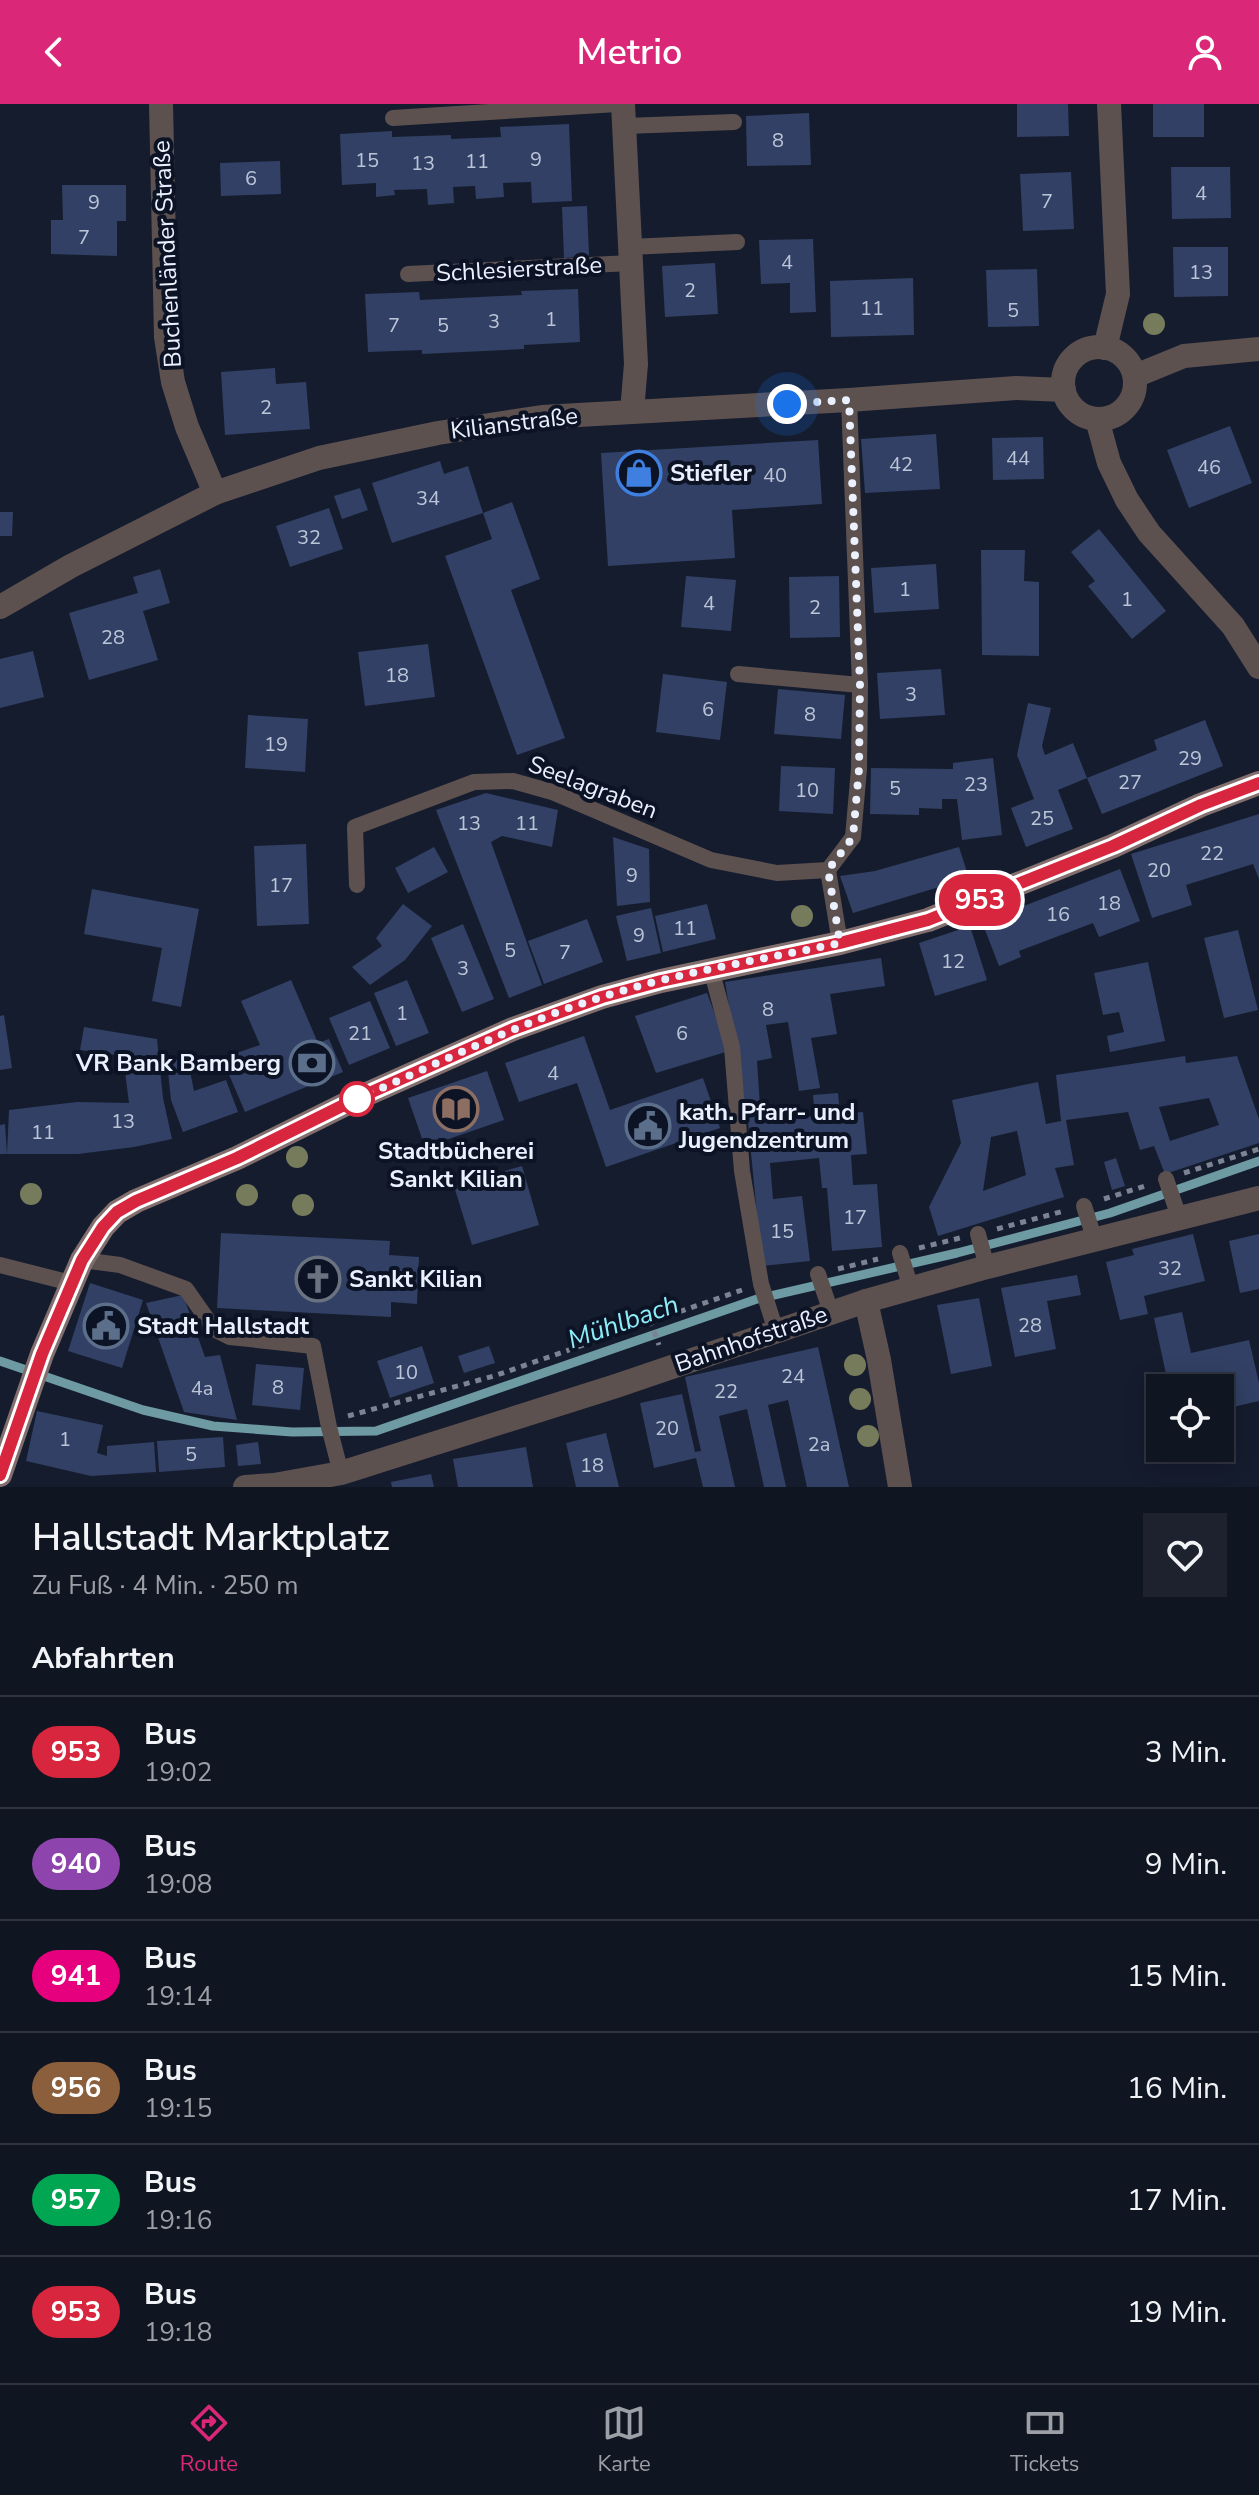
<!DOCTYPE html>
<html lang="de">
<meta charset="utf-8">
<style>
:root{--surface:#101522;--page:#1e222f;--text:#f1f3f6;--muted:#9c9fa5;--line:#303440;--accent:#db2777}
body{margin:0;font-family:"Nunito Sans",sans-serif;background:var(--page);color:var(--text);height:100vh;display:flex;flex-direction:column;font-size:30px;white-space:nowrap}
*{box-sizing:border-box;margin:0}
p{font-size:26px;color:var(--muted)}
.icon{flex:none;width:44px;height:44px;fill:none;stroke:currentColor;stroke-width:2;stroke-linecap:round;stroke-linejoin:round}
.map{position:relative;height:1383px;overflow:hidden}
.details{display:flex;flex-direction:column;background:var(--surface);flex:1}
.details>*{flex:none}
.badge{padding:0 16px;border-radius:26px;font-size:28px;line-height:52px}
.buttons{position:absolute;left:1146px;top:1270px;display:grid;gap:16px}
.buttons a{display:grid;place-items:center;width:88px;height:88px;border-radius:0px;background:var(--surface);box-shadow:0 4px 20px #0003,0 0 0 2px var(--line);font-size:40px}
.you{position:absolute;width:40px;height:40px;margin:-20px;border:6px solid #fff;border-radius:50%;background:#1a73e8;box-shadow:0 0 0 12px #1a73e833}
.map>.badge{position:absolute;translate:-50% -50%;box-shadow:0 0 0 4px #fff}
h2{padding:0 32px;font-size:30px;line-height:72px}
.round{display:grid;place-items:center;flex:none;width:84px;height:84px;border-radius:0px;background:var(--page)}
.overview{display:flex;align-items:center;justify-content:space-between;height:136px;padding:0 32px}
h1{font-size:38px;font-weight:600;line-height:60px}
ul{padding:0;list-style:none}
li{display:flex;align-items:center;gap:24px;height:112px;padding:0 32px;border-top:2px solid var(--line)}
li div{flex:1}
li b{display:block;font-size:30px}
li em{font-style:normal}
li .badge{min-width:88px;font-weight:700;text-align:center}
header{display:flex;justify-content:space-between;align-items:center;height:104px;padding:0 32px;background:var(--accent);color:#fff;font-size:36px;font-weight:600}
.dock{display:flex;justify-content:space-around;align-items:center;height:112px;border-top:2px solid var(--line);background:var(--surface);font-size:22px;color:var(--muted)}
.dock a{display:grid;justify-items:center;gap:4px}
.dock .active{color:var(--accent)}
.map>svg:first-child{display:block}
.lines{fill:none;stroke-linecap:round;stroke-linejoin:round}
.stream{stroke:#6d9aa3;stroke-width:9}
.building{fill:#314064;fill-rule:evenodd}
.path{stroke:#7c8392;stroke-width:5;stroke-dasharray:6 6;stroke-linecap:butt}
.lane{stroke:#5d5150;stroke-width:16}
.street{stroke:#5d5150;stroke-width:24}
.secondary{stroke:#826e6c;stroke-width:24}
.tree{fill:#767b5b}
.line-casing{stroke:#fff;stroke-width:18}
.line{stroke:#d7263d;stroke-width:12}
.walk{stroke:#eaf0fd;stroke-width:8;stroke-dasharray:0 14.4}
.stop-dot{fill:#fff;stroke:#d7263d;stroke-width:4}
.labels{text-anchor:middle;dominant-baseline:central;stroke-width:8;stroke-linejoin:round;paint-order:stroke}
.number-label{font-size:20px;fill:#bcc4d7}
.street-label{font-size:24px;fill:#eaf0fd;stroke:#0c1324}
.poi-label{font-size:24px;font-weight:bold;fill:#eaf0fd;stroke:#0c1324;text-anchor:start}
.water-label{font-size:26px;font-style:italic;fill:#8beefa;stroke:#0c1324}
</style>
<header><svg class="icon" aria-label="back" viewBox="0 0 24 24"><path d="M15 5l-7 7 7 7"/></svg>Metrio<svg class="icon" aria-label="person" viewBox="0 0 24 24"><circle cx="12" cy="8" r="4"/><path d="M4 21q1-7 8-7t8 7"/></svg></header>
<div class="map">
<svg width="1259" height="1383" viewBox="0 0 1259 1383">
<rect width="100%" height="100%" fill="#151c2e"/>
<g class="lines">
<polyline class="stream" points="0,1257 143,1306 213,1322 292,1328 376,1327 757,1195 957,1149 1110,1109 1259,1057"/>
</g>
<g class="building">
<polygon points="1017,0 1068,0 1069,32 1017,33"/>
<rect x="1153" y="0" width="51" height="33"/>
<polygon points="809,9 811,61 747,62 746,12"/>
<polygon points="569,20 572,97 532,99 531,78 503,79 504,93 476,95 475,82 453,83 454,99 428,101 427,85 394,86 395,91 376,93 376,79 342,81 340,30 392,27 392,33 451,31 451,35 501,33 500,23"/>
<polygon points="280,57 281,90 221,92 220,59"/>
<polygon points="1171,63 1230,63 1231,114 1172,115"/>
<polygon points="1071,68 1074,125 1023,127 1020,70"/>
<polygon points="62,81 126,81 126,117 117,117 117,152 51,150 51,116 63,116"/>
<polygon points="587,102 589,152 564,154 562,103"/>
<polygon points="813,135 816,208 790,209 790,179 761,180 759,136"/>
<polygon points="1173,143 1228,143 1228,192 1174,193"/>
<polygon points="715,159 718,210 665,213 662,162"/>
<polygon points="1037,165 1039,222 988,223 986,166"/>
<polygon points="913,174 914,231 831,233 830,177"/>
<polygon points="578,185 580,238 524,241 524,245 422,250 422,246 368,248 365,190 419,188 420,196 522,191 521,187"/>
<polygon points="275,264 276,280 306,278 310,325 225,331 221,268"/>
<polygon points="1230,322 1252,379 1189,404 1167,346"/>
<polygon points="936,330 940,385 865,389 861,335"/>
<polygon points="1043,333 1044,375 993,376 992,334"/>
<polygon points="818,336 822,400 732,406 735,454 608,462 601,349"/>
<polygon points="440,357 444,370 468,362 483,409 392,439 372,379"/>
<polygon points="360,384 368,406 342,415 334,392"/>
<polygon points="512,398 540,475 511,486 565,634 517,651 445,452 492,435 483,409"/>
<polygon points="329,404 343,445 290,463 276,422"/>
<polygon points="0,408 13,408 12,432 0,432"/>
<polygon points="1099,425 1166,507 1132,535 1088,482 1095,477 1071,448"/>
<polygon points="981,446 1025,446 1024,477 1039,478 1039,552 982,551"/>
<polygon points="936,460 939,505 874,509 871,464"/>
<polygon points="160,465 170,499 143,507 158,556 89,576 69,509 138,489 133,473"/>
<polygon points="686,472 736,476 731,527 681,523"/>
<polygon points="839,472 840,533 790,534 789,473"/>
<polygon points="428,540 435,593 365,602 358,548"/>
<polygon points="33,547 44,593 0,604 0,555"/>
<polygon points="941,565 945,611 880,615 877,569"/>
<polygon points="663,570 727,578 720,636 656,628"/>
<polygon points="778,585 845,591 841,635 774,630"/>
<polygon points="1028,599 1051,604 1042,642 1045,651 1073,639 1087,674 1058,686 1073,725 1026,743 1011,704 1034,695 1017,651"/>
<polygon points="248,611 308,615 305,668 245,664"/>
<polygon points="1205,616 1223,662 1102,710 1087,674 1157,646 1154,636"/>
<polygon points="993,654 1002,731 962,736 957,695 942,695 942,705 919,704 919,711 870,710 871,664 953,665 953,659"/>
<polygon points="781,662 835,664 833,710 779,707"/>
<polygon points="486,689 558,706 552,743 502,732 491,738 542,881 509,894 436,706"/>
<polygon points="1259,710 1259,775 1253,760 1186,781 1192,801 1152,814 1131,750"/>
<polygon points="613,733 649,745 650,798 617,802"/>
<polygon points="306,740 309,820 257,822 254,742"/>
<polygon points="434,743 448,768 408,789 395,764"/>
<polygon points="959,743 969,774 853,809 840,772 875,767"/>
<polygon points="1120,765 1140,817 1099,833 1093,819 1019,847 1021,853 999,862 982,818"/>
<polygon points="92,785 199,805 181,903 152,897 162,844 84,830"/>
<polygon points="403,800 432,822 405,856 370,881 352,863 382,842 376,834"/>
<polygon points="707,800 716,835 663,848 655,812"/>
<polygon points="651,804 661,849 627,857 616,812"/>
<polygon points="587,815 603,858 544,880 528,837"/>
<polygon points="463,820 494,895 462,908 431,834"/>
<polygon points="970,822 987,876 935,892 919,839"/>
<polygon points="1238,826 1258,906 1224,914 1204,834"/>
<polygon points="881,854 885,882 830,890 837,930 811,934 820,984 799,987 788,918 766,921 772,954 757,957 761,1017 815,1012 813,991 838,989 840,1010 863,1008 867,1050 851,1051 853,1081 877,1080 882,1143 832,1147 827,1084 822,1084 819,1054 770,1059 773,1095 802,1092 810,1157 762,1162 748,1018 725,878"/>
<polygon points="1148,858 1165,937 1110,948 1107,932 1124,928 1119,908 1103,911 1094,869"/>
<polygon points="291,876 318,939 329,935 343,968 245,1008 222,954 260,941 241,897"/>
<polygon points="407,876 429,929 396,942 374,889"/>
<polygon points="707,889 729,947 656,969 635,912"/>
<polygon points="370,897 390,944 349,961 329,914"/>
<polygon points="4,911 12,964 0,966 0,912"/>
<polygon points="84,923 157,935 163,994 172,1035 134,1043 78,1050 7,1050 9,1006 77,998 129,999 123,952 80,946"/>
<polygon points="584,932 610,1006 703,974 720,1024 606,1063 577,979 519,998 505,959"/>
<polygon points="187,952 194,987 226,976 238,1008 183,1028 171,996 167,958"/>
<path d="M1185 952 1186 959 1237 952 1259 1015V1039L1165 1070 1154 1042 1140 1046 1128 1008 1066 1016 1074 1061 1055 1064 1064 1093 938 1132 929 1103 961 1039 952 996 1038 978 1046 1020 1061 1017 1056 971ZM1209 994 1219 1021 1170 1037 1159 1003ZM1017 1027 1026 1071 983 1087 991 1033Z"/>
<polygon points="487,967 504,1016 425,1043 408,994"/>
<polygon points="5,1020 7,1050 0,1050 0,1021"/>
<polygon points="1116,1054 1125,1082 1112,1086 1104,1058"/>
<polygon points="522,1062 539,1121 472,1141 454,1082"/>
<polygon points="221,1129 390,1137 389,1151 419,1153 417,1200 391,1198 391,1213 217,1204"/>
<polygon points="1193,1130 1205,1177 1144,1192 1148,1210 1120,1216 1106,1158 1134,1151 1132,1145"/>
<polygon points="1259,1130 1259,1185 1240,1189 1229,1137"/>
<polygon points="1077,1171 1081,1191 1047,1197 1056,1245 1015,1253 1001,1184"/>
<polygon points="90,1179 143,1196 122,1264 68,1247"/>
<polygon points="183,1191 205,1253 220,1251 237,1316 184,1308 146,1199"/>
<polygon points="979,1194 992,1262 951,1270 937,1201"/>
<polygon points="1182,1208 1191,1249 1249,1236 1259,1279 1259,1297 1220,1306 1220,1284 1169,1284 1154,1214"/>
<polygon points="422,1242 434,1279 390,1294 377,1257"/>
<polygon points="489,1242 495,1259 464,1269 458,1252"/>
<polygon points="818,1243 849,1383 807,1383 788,1296 768,1301 786,1383 764,1383 747,1305 719,1312 735,1383 703,1383 696,1354 654,1364 640,1299 682,1290 695,1348 701,1347 685,1273"/>
<polygon points="256,1260 304,1264 300,1306 252,1301"/>
<polygon points="37,1307 103,1321 97,1349 107,1352 107,1342 154,1338 156,1368 91,1372 26,1357"/>
<polygon points="606,1329 619,1383 576,1383 566,1339"/>
<polygon points="223,1333 225,1363 159,1368 157,1337"/>
<polygon points="258,1338 261,1360 238,1362 236,1341"/>
<polygon points="526,1343 533,1383 458,1383 453,1355"/>
<polygon points="431,1370 434,1383 392,1383 391,1378"/>
</g>
<g class="lines">
<g class="path">
<polyline points="1184,1069 1259,1045"/>
<polyline points="1104,1095 1148,1081"/>
<polyline points="997,1125 1064,1107"/>
<polyline points="919,1144 960,1134"/>
<polyline points="838,1165 878,1155"/>
<polyline points="650,1216 659,1241"/>
<polyline points="348,1312 494,1272 742,1186"/>
</g>
<g class="lane">
<polyline points="393,14 617,0"/>
<polyline points="625,22 734,18"/>
<polyline points="630,143 737,138"/>
<polyline points="408,170 631,159"/>
<polyline points="738,570 860,581"/>
<polyline points="357,781 355,723 474,678 513,677 552,688 711,756 777,769 828,766"/>
<polyline points="840,839 828,766 853,733 859,665 860,581 849,296"/>
<polyline points="711,865 732,943 742,1067 761,1180 776,1227"/>
<polyline points="1166,1075 1179,1113"/>
<polyline points="1084,1102 1095,1137"/>
<polyline points="978,1130 987,1163"/>
<polyline points="900,1149 911,1184"/>
<polyline points="82,1156 120,1161 186,1185 214,1225 230,1233 313,1242 329,1323 341,1369"/>
<polyline points="0,1161 71,1179"/>
<polyline points="818,1170 831,1208"/>
</g>
<g class="street">
<polyline points="161,0 166,233 173,278 187,323 215,389"/>
<polyline points="623,0 636,260 632,307"/>
<circle cx="1099" cy="279" r="36"/>
<polyline points="1105,244 1118,190 1109,0"/>
<polyline points="1135,272 1184,252 1259,245"/>
<polyline points="1097,315 1109,359 1127,396 1149,429 1233,522 1259,563"/>
<polyline points="0,503 71,462 215,389 319,354 438,329 542,313 849,296 1016,284 1064,286"/>
<polyline points="866,1197 879,1256 900,1383"/>
<polyline points="245,1383 274,1381 341,1369 616,1282 866,1197 987,1163 1259,1094"/>
</g>
<polyline class="secondary" points="0,1371 42,1250 82,1156 103,1123 117,1108 136,1097 237,1054 356,995 513,925 602,893 661,877 840,839 928,816 1113,742 1201,701 1259,679"/>
</g>
<g class="tree">
<circle cx="1154" cy="220" r="11"/>
<circle cx="802" cy="812" r="11"/>
<circle cx="297" cy="1053" r="11"/>
<circle cx="31" cy="1090" r="11"/>
<circle cx="247" cy="1091" r="11"/>
<circle cx="303" cy="1101" r="11"/>
<circle cx="855" cy="1261" r="11"/>
<circle cx="860" cy="1295" r="11"/>
<circle cx="868" cy="1332" r="11"/>
</g>
<g class="lines">
<g class="line-casing">
<polyline id="line" points="0,1371 42,1250 82,1156 103,1123 117,1108 136,1097 237,1054 356,995 513,925 602,893 661,877 840,839 928,816 1113,742 1201,701 1259,679"/>
</g>
<use href="#line" class="line"/>
<path class="walk" d="M357 995C435 961 518 919 602 893 680 868 761 856 840 839L828 766 853 733 859 665 860 581 849 296 787 300"/>
</g>
<defs>
<g id="shop-ring" transform="scale(2.3)"><circle r="9.5" fill="#0c1324" stroke="#3f7fe0" stroke-width="1.5"/><path d="M-5-2.5h2.3a2.7 3.5 0 0 1 5.4 0H5L5.5 6h-11ZM-1.5-2.5h3a1.5 2.3 0 0 0-3 0Z" fill="#3f7fe0"/></g>
<g id="bank-ring" transform="scale(2.3)"><circle r="9.5" fill="#0c1324" stroke="#5c6f8a" stroke-width="1.5"/><path d="M-6-4H6V4H-6ZM0-2.3a2.3 2.3 0 1 0 0 4.6a2.3 2.3 0 1 0 0-4.6Z" fill="#5c6f8a"/></g>
<g id="library-ring" transform="scale(2.3)"><circle r="9.5" fill="#0c1324" stroke="#8d6e63" stroke-width="1.5"/><path d="M-6-4Q-3-5.5-.7-3.5V5Q-3 3-6 4ZM6-4Q3-5.5 .7-3.5V5Q3 3 6 4Z" fill="#8d6e63"/></g>
<g id="civic-ring" transform="scale(2.3)"><circle r="9.5" fill="#0c1324" stroke="#5c6f8a" stroke-width="1.5"/><path d="M-.6-6.5H3V-4.5H.6V-3L4-1V1h2V6H-6V1h2V-1L-.6-3ZM-1.2 2.5V6h2.4V2.5Z" fill="#5c6f8a"/></g>
<g id="church-ring" transform="scale(2.3)"><circle r="9.5" fill="#0c1324" stroke="#6b7280" stroke-width="1.5"/><path d="M-1.2-6h2.4v3.5h3.3v2.4h-3.3V6h-2.4V-.1h-3.3v-2.4h3.3Z" fill="#6b7280"/></g>
</defs>
<g fill-rule="evenodd">
<use href="#shop-ring" x="639" y="369"/>
<use href="#bank-ring" x="312" y="959"/>
<use href="#library-ring" x="456" y="1005"/>
<use href="#civic-ring" x="648" y="1022"/>
<use href="#church-ring" x="318" y="1175"/>
<use href="#civic-ring" x="106" y="1222"/>
</g>
<circle class="stop-dot" cx="357" cy="995" r="16"/>
<g class="labels">
<g class="number-label">
<text x="778" y="36">8</text>
<text x="536" y="55">9</text>
<text x="367" y="56">15</text>
<text x="477" y="57">11</text>
<text x="423" y="59">13</text>
<text x="251" y="74">6</text>
<text x="1201" y="89">4</text>
<text x="1047" y="97">7</text>
<text x="94" y="98">9</text>
<text x="84" y="133">7</text>
<text x="787" y="158">4</text>
<text x="1201" y="168">13</text>
<text x="690" y="186">2</text>
<text x="872" y="204">11</text>
<text x="1013" y="206">5</text>
<text x="551" y="215">1</text>
<text x="494" y="217">3</text>
<text x="394" y="221">7</text>
<text x="443" y="221">5</text>
<text x="266" y="303">2</text>
<text x="1018" y="354">44</text>
<text x="901" y="360">42</text>
<text x="1209" y="363">46</text>
<text x="775" y="371">40</text>
<text x="428" y="394">34</text>
<text x="309" y="433">32</text>
<text x="905" y="485">1</text>
<text x="1127" y="495">1</text>
<text x="709" y="499">4</text>
<text x="815" y="503">2</text>
<text x="113" y="533">28</text>
<text x="397" y="571">18</text>
<text x="911" y="590">3</text>
<text x="708" y="605">6</text>
<text x="810" y="610">8</text>
<text x="276" y="640">19</text>
<text x="1190" y="654">29</text>
<text x="1130" y="678">27</text>
<text x="976" y="680">23</text>
<text x="895" y="684">5</text>
<text x="807" y="686">10</text>
<text x="1042" y="714">25</text>
<text x="469" y="719">13</text>
<text x="527" y="719">11</text>
<text x="1212" y="749">22</text>
<text x="1159" y="766">20</text>
<text x="632" y="771">9</text>
<text x="281" y="781">17</text>
<text x="1109" y="799">18</text>
<text x="1058" y="810">16</text>
<text x="685" y="824">11</text>
<text x="639" y="831">9</text>
<text x="510" y="846">5</text>
<text x="565" y="848">7</text>
<text x="953" y="857">12</text>
<text x="463" y="864">3</text>
<text x="768" y="905">8</text>
<text x="402" y="909">1</text>
<text x="360" y="929">21</text>
<text x="682" y="929">6</text>
<text x="553" y="969">4</text>
<text x="123" y="1017">13</text>
<text x="43" y="1028">11</text>
<text x="855" y="1113">17</text>
<text x="782" y="1127">15</text>
<text x="1170" y="1164">32</text>
<text x="1030" y="1221">28</text>
<text x="406" y="1268">10</text>
<text x="793" y="1272">24</text>
<text x="278" y="1283">8</text>
<text x="202" y="1284">4a</text>
<text x="726" y="1287">22</text>
<text x="667" y="1324">20</text>
<text x="65" y="1335">1</text>
<text x="819" y="1340">2a</text>
<text x="191" y="1350">5</text>
<text x="592" y="1361">18</text>
</g>
<g class="street-label">
<text transform="translate(167 150) rotate(-93)">Buchenländer Straße</text>
<text transform="translate(519 165) rotate(-3)">Schlesierstraße</text>
<text transform="translate(514 319) rotate(-7)">Kilianstraße</text>
<text transform="translate(593 683) rotate(21)">Seelagraben</text>
<text transform="translate(751 1235) rotate(-19)">Bahnhofstraße</text>
</g>
<g class="poi-label">
<text x="670" y="369">Stiefler</text>
<text x="281" y="959" text-anchor="end">VR Bank Bamberg</text>
<text x="679" y="1008">kath. Pfarr- und<tspan x="679" dy="28">Jugendzentrum</tspan></text>
<text x="456" y="1047" text-anchor="middle">Stadtbücherei<tspan x="456" dy="28">Sankt Kilian</tspan></text>
<text x="349" y="1175">Sankt Kilian</text>
<text x="137" y="1222">Stadt Hallstadt</text>
</g>
<g class="water-label">
<text transform="translate(623 1218) rotate(-19)">Mühlbach</text>
</g>
</g>
</svg>
<div class="buttons">
<a><svg class="icon" aria-label="locate" viewBox="0 0 24 24"><circle cx="12" cy="12" r="6"/><path d="M12 2v4M12 18v4M2 12h4M18 12h4"/></svg></a>
</div>
<div class="you" style="left:787px;top:300px"></div>
<b class="badge" style="left:980px;top:796px;background:#d7263d;color:#fff">953</b>
</div>
<section class="details">
<div class="overview"><div><h1>Hallstadt Marktplatz</h1><p>Zu Fuß · 4 Min. · 250 m</p></div><a class="round"><svg class="icon" aria-label="heart" viewBox="0 0 24 24"><path d="M12 20l-8-8c-3-5 5-10 8-4 3-6 11-1 8 4z"/></svg></a></div>
<h2>Abfahrten</h2>
<ul>
<li><span class="badge" style="background:#d7263d;color:#fff">953</span><div><b>Bus</b><p>19:02</p></div><em>3 Min.</em></li>
<li><span class="badge" style="background:#8e44ad;color:#fff">940</span><div><b>Bus</b><p>19:08</p></div><em>9 Min.</em></li>
<li><span class="badge" style="background:#e6007e;color:#fff">941</span><div><b>Bus</b><p>19:14</p></div><em>15 Min.</em></li>
<li><span class="badge" style="background:#8b5e3c;color:#fff">956</span><div><b>Bus</b><p>19:15</p></div><em>16 Min.</em></li>
<li><span class="badge" style="background:#00a651;color:#fff">957</span><div><b>Bus</b><p>19:16</p></div><em>17 Min.</em></li>
<li><span class="badge" style="background:#d7263d;color:#fff">953</span><div><b>Bus</b><p>19:18</p></div><em>19 Min.</em></li>
</ul>
</section>
<nav class="dock">
<a class="active"><svg class="icon" aria-label="directions" viewBox="0 0 24 24"><path d="M12 3l9 9-9 9-9-9zM9 14v-3h6M13 9l2 2-2 2"/></svg>Route</a>
<a><svg class="icon" aria-label="map" viewBox="0 0 24 24"><path d="M3 6l6-2 6 2 6-2v14l-6 2-6-2-6 2zM9 4v14M15 6v14"/></svg>Karte</a>
<a><svg class="icon" aria-label="tickets" viewBox="0 0 24 24"><path d="M3 7h18v10H3zM15 7v10"/></svg>Tickets</a>
</nav>
